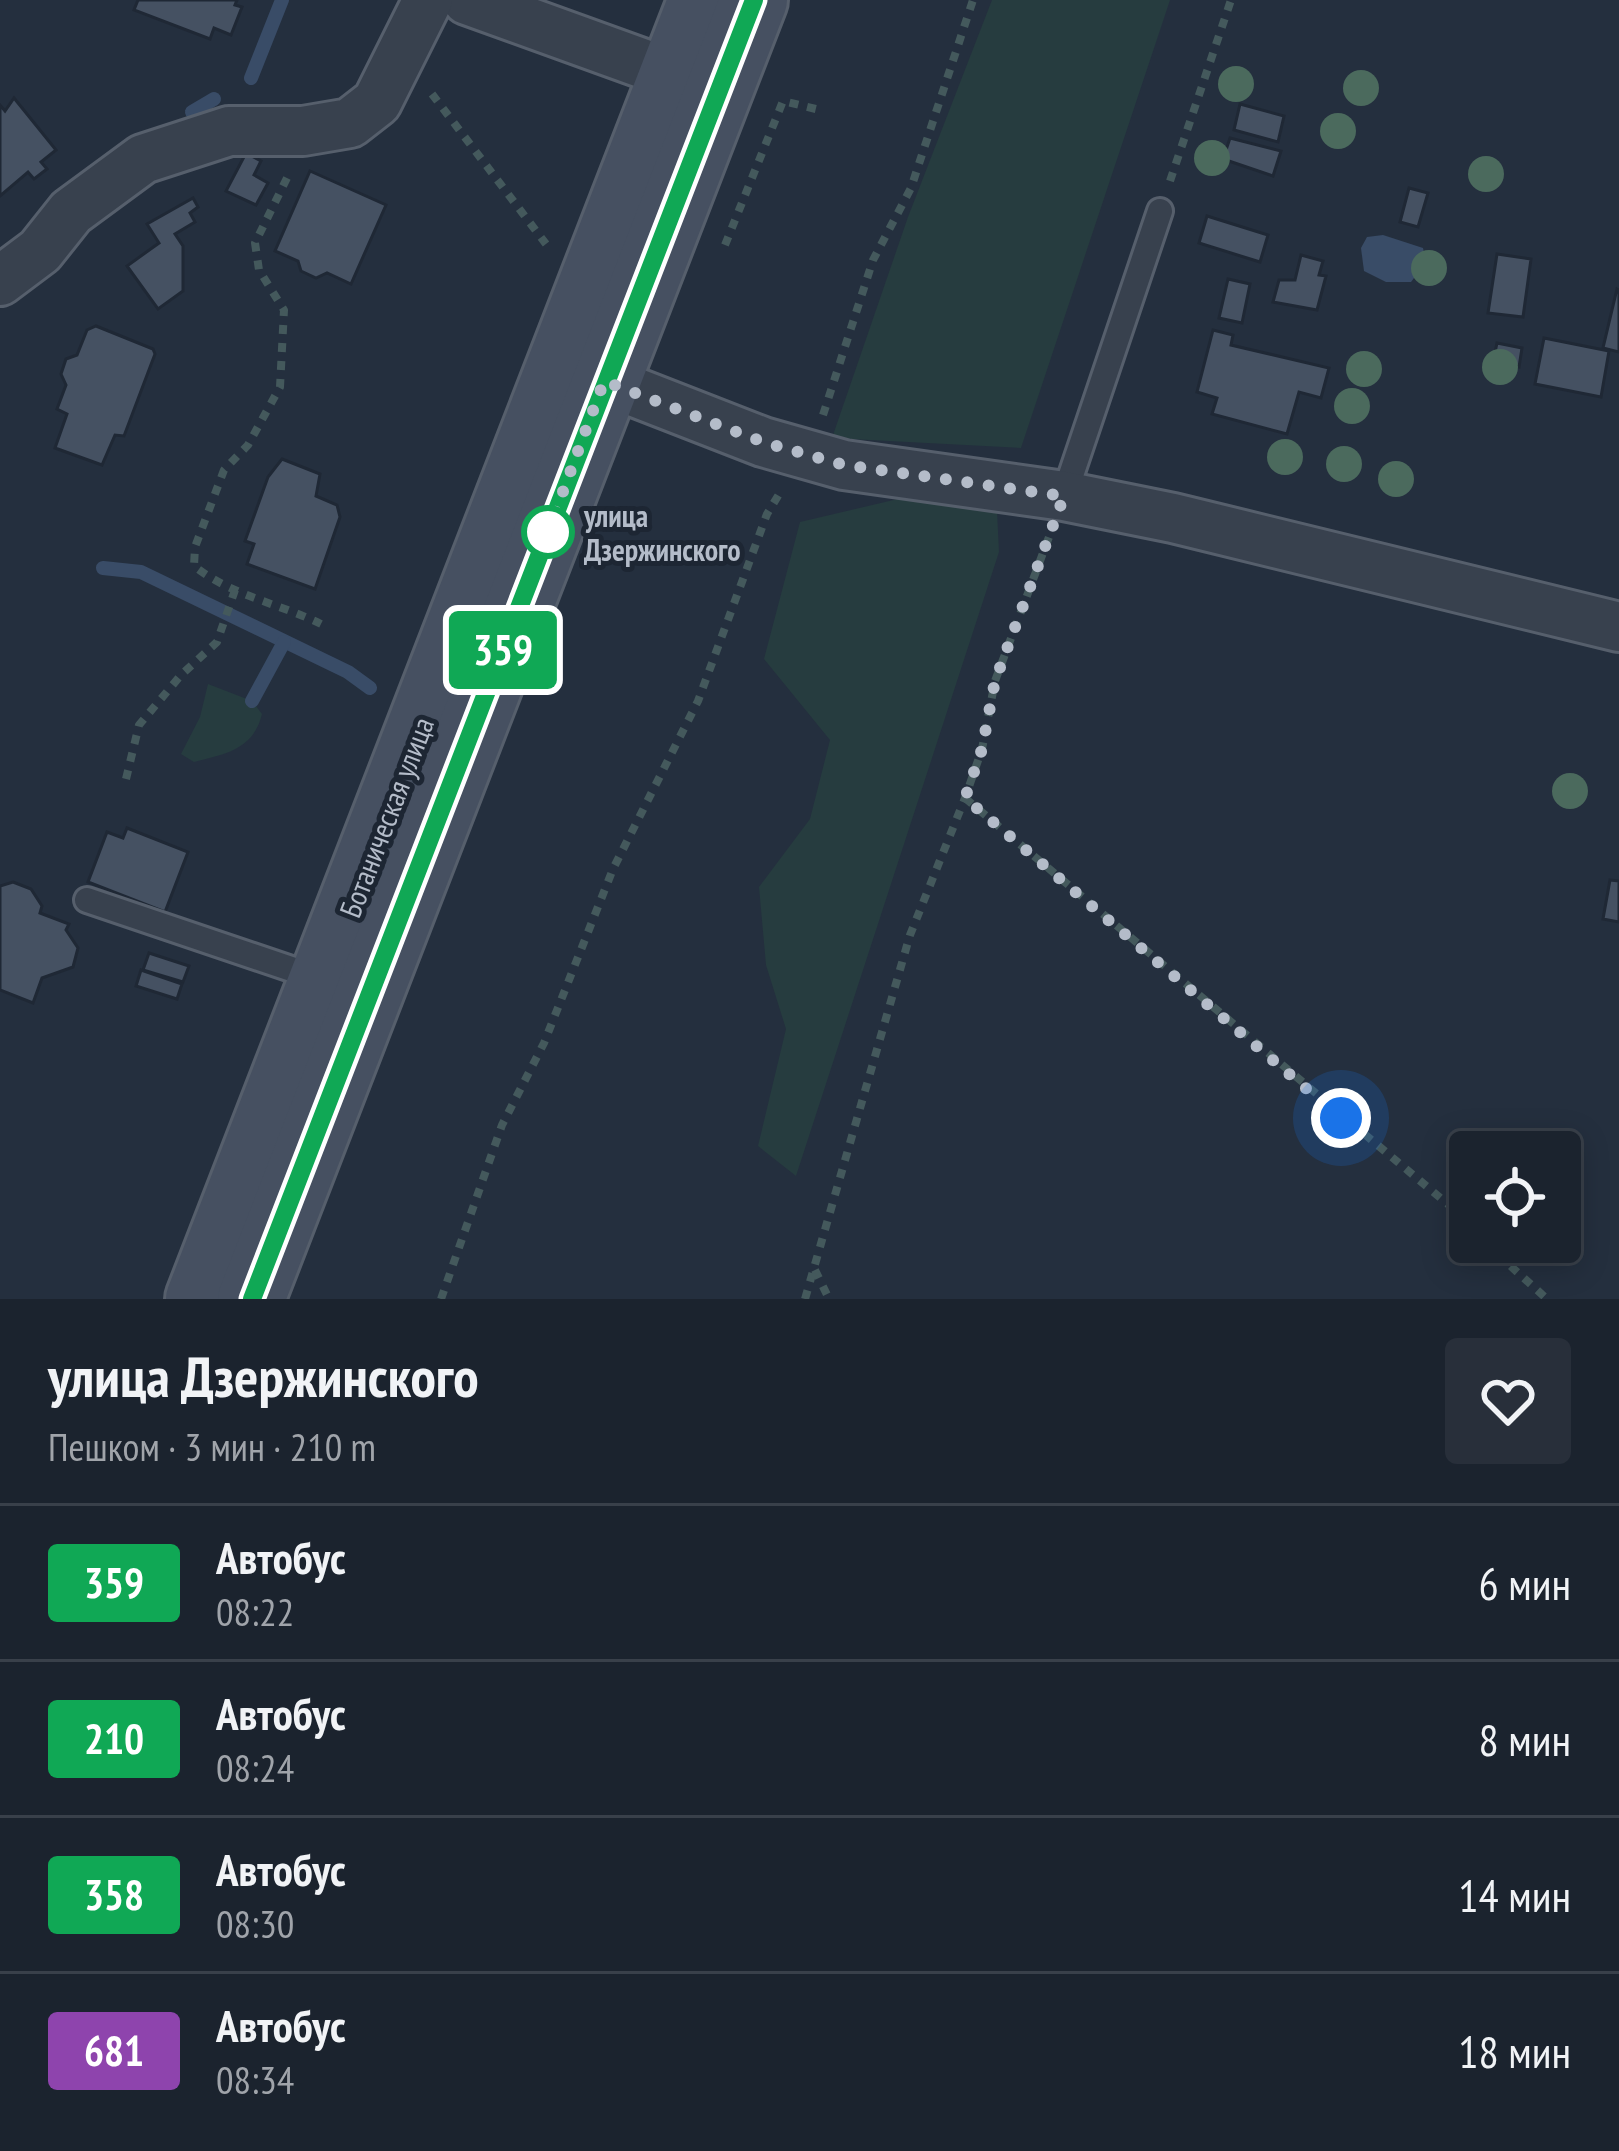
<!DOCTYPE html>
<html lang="ru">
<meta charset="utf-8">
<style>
:root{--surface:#1b232e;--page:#282f3a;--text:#f1f3f6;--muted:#a0a4aa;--line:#39404a}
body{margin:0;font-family:"PT Sans Narrow",sans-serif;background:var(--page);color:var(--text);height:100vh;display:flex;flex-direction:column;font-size:45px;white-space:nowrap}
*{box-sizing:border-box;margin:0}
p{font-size:39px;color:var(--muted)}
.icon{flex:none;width:66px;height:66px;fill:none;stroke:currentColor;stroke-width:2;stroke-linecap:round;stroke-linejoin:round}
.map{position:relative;height:1299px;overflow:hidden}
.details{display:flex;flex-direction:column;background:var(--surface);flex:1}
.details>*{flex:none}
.badge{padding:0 24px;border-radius:9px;font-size:42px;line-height:78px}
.tools{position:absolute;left:1449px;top:1131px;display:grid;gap:24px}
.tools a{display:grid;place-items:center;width:132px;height:132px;border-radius:12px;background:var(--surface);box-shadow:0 6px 30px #0003,0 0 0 3px var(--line);font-size:60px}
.you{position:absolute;width:60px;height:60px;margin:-30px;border:9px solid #fff;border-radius:50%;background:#1a73e8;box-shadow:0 0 0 18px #1a73e833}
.map>.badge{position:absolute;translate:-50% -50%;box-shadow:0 0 0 6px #fff}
.round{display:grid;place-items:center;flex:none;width:126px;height:126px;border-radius:12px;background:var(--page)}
.headline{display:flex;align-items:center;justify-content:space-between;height:204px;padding:0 48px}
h1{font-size:57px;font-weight:700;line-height:90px}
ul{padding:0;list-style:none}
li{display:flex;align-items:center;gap:36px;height:156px;padding:0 48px;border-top:3px solid var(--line)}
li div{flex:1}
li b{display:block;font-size:45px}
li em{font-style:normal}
li .badge{min-width:132px;font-weight:700;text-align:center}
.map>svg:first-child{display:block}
.green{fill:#263c3f}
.water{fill:#394c67}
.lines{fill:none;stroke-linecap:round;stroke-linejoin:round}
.stream{stroke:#394c67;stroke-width:14}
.building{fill:#455162;stroke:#1f2835;stroke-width:3}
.lane-casing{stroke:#565f6c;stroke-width:30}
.street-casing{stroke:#565f6c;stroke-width:54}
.secondary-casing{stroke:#565f6c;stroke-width:72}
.path{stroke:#44595c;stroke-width:8;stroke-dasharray:9 9;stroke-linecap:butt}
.lane{stroke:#38414e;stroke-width:24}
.street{stroke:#38414e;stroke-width:48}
.secondary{stroke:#465061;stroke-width:66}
.tree{fill:#4b6a5d}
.line-casing{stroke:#fff;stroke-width:27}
.line{stroke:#10a855;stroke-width:18}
.walk{stroke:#b4bcc9;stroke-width:12;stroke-dasharray:0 21.6}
.stop-dot{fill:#fff;stroke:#10a855;stroke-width:6}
.labels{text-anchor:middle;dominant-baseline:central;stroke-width:10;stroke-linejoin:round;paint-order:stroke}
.stop-label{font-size:30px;font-weight:bold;fill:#b4bcc9;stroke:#1d2633;text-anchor:start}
.street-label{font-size:30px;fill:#b4bcc9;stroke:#1d2633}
</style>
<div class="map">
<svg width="1619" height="1299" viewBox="0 0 1619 1299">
<rect width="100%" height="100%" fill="#242f3e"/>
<g class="green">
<polygon points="992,0 1170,0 1021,448 832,438 908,217"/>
<polygon points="936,490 997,511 999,552 796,1176 758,1146 786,1029 766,965 759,887 810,819 830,740 764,659 800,522"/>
<path d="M208 684 252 701 262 714C253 750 226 754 194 762L181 754 200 717Z"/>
</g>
<polygon class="water" points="1383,235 1423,248 1426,262 1411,282 1386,282 1364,271 1361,248 1367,237"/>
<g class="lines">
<g class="stream">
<polyline points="251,78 282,0"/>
<polyline points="192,112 214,99"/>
<polyline points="103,568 141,572 348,672 370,688"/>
<polyline points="252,701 284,642"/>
</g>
</g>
<g class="building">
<polygon points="138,0 237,0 235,5 242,7 231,35 214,28 210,39 134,10"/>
<polygon points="14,98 56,150 41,162 47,169 34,179 28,172 0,196 0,105 5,111"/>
<polygon points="1240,104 1284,116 1278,142 1234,130"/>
<polygon points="1230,138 1281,151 1273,176 1223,159"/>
<polygon points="246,153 261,161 254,175 268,183 256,205 226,191"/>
<polygon points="310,171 386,205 351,284 327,273 316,278 301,271 298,261 275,251"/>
<polygon points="1409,188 1428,193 1418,227 1400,222"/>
<polygon points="193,198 198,207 190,213 195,222 175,234 183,246 183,291 158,309 127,266 159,243 147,224"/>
<polygon points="1207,216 1268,235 1260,262 1199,243"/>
<polygon points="1497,254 1531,259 1523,317 1488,313"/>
<polygon points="1301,255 1323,261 1319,275 1326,276 1317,310 1273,302 1279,280 1295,280"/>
<polygon points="1228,279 1250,284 1242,323 1219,318"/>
<polygon points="1617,289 1619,290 1619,352 1603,348"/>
<polygon points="96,326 153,349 155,354 124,436 115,435 102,465 55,448 67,414 57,409 66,385 61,374 66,359 77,355 87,330"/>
<polygon points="1213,330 1233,335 1231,345 1329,368 1321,398 1299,392 1287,434 1212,414 1217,398 1197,392"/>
<polygon points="1544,338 1609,351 1601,397 1535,384"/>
<polygon points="1497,343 1522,348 1519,367 1493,362"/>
<polygon points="282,459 320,474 316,496 337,505 340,517 315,589 247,564 254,544 245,541 268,477"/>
<polygon points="127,828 188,852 165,912 88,882 107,832 123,838"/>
<polygon points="1610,880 1619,881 1619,922 1603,919"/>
<polygon points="13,882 31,889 42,906 40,913 69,924 66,930 78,948 73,967 42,978 33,1003 0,990 0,886"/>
<polygon points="149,953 189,966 183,982 143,970"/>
<polygon points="141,970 182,984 177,999 136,986"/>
</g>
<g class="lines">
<g class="lane-casing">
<g id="lane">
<polyline points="1064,496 1160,211"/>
<polyline points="87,900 318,978"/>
</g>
</g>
<g class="street-casing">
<g id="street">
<polyline points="467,0 705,86"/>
<polyline points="0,281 40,251 71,212 143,159 229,131 303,131 350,123 377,102 428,0"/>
<polyline points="578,370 763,442 844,465 1064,496 1173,518 1619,627"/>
</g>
</g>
<g class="secondary-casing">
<g id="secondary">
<polyline points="199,1299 702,0"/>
<polyline points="251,1299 754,0"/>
</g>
</g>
<g class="path">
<polyline points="432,94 546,244"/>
<path d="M287 178 255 243 259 270 284 310 280 387 248 445 224 470 195 547 194 566C232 596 278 603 321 624"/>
<polyline points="1170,181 1231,0"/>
<polyline points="725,245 783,101 824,111"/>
<polyline points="823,415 873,260 911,188 973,0"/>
<polyline points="126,779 139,725 181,675 217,642 235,590"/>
<polyline points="965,798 1450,1206 1470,1228"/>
<polyline points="1484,1242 1547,1299"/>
<polyline points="815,1270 829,1299"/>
<polyline points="441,1299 502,1125 544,1043 613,869 698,701 767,514 781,491"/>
<polyline points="805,1299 910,935 965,798 982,749 995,681 1049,537"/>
</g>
<use href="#lane" class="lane"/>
<use href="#street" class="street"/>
<use href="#secondary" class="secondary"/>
</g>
<g class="tree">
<circle cx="1236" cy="84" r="18"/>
<circle cx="1361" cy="88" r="18"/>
<circle cx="1338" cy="131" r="18"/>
<circle cx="1212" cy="158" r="18"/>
<circle cx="1486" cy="174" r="18"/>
<circle cx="1429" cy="268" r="18"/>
<circle cx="1500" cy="367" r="18"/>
<circle cx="1364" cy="369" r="18"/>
<circle cx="1352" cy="406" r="18"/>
<circle cx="1285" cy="457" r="18"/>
<circle cx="1344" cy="464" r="18"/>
<circle cx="1396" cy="479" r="18"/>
<circle cx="1570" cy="791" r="18"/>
</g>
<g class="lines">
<g class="line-casing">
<polyline id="line" points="252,1299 754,0"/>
</g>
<use href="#line" class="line"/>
<polyline class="walk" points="548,532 604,381 763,442 844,465 1064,496 995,681 982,749 965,798 1341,1118"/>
</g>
<circle class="stop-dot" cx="548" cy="532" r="24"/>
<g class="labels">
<g class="stop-label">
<text x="584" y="515">улица<tspan x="584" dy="34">Дзержинского</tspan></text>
</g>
<g class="street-label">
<text transform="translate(386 817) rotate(-69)">Ботаническая улица</text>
</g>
</g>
</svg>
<div class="tools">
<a><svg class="icon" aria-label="locate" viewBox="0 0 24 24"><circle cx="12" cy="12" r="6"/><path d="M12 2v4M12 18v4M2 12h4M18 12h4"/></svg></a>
</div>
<div class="you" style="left:1341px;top:1118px"></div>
<b class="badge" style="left:503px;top:650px;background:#10a855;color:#fff">359</b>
</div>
<section class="details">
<div class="headline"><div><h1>улица Дзержинского</h1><p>Пешком · 3 мин · 210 m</p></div><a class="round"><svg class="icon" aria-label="heart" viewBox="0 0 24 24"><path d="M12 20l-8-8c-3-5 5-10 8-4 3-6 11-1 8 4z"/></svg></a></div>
<ul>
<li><span class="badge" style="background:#10a855;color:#fff">359</span><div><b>Автобус</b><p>08:22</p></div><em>6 мин</em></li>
<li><span class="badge" style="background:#10a855;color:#fff">210</span><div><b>Автобус</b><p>08:24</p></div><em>8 мин</em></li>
<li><span class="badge" style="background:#10a855;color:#fff">358</span><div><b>Автобус</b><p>08:30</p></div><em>14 мин</em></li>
<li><span class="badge" style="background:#8e44ad;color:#fff">681</span><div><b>Автобус</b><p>08:34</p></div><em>18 мин</em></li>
</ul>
</section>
